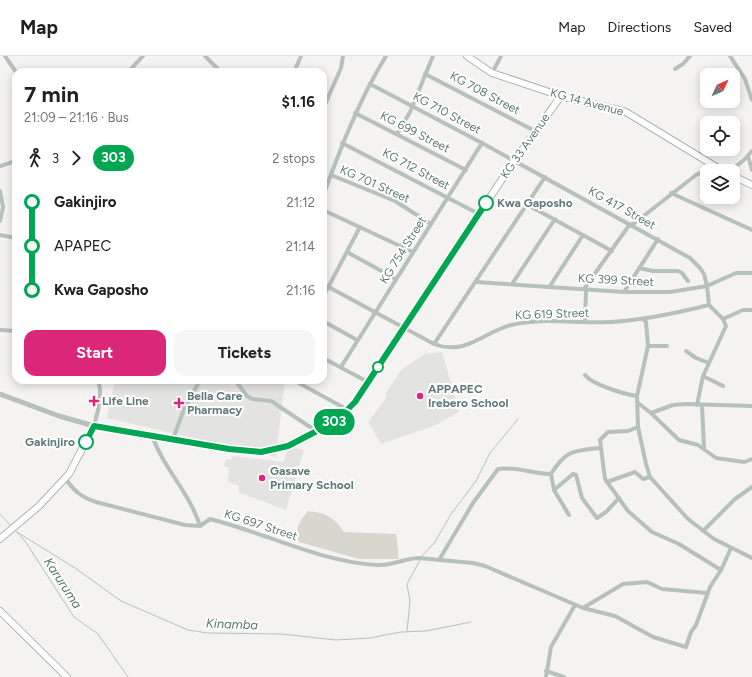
<!DOCTYPE html>
<meta charset="utf-8">
<style>
:root{--surface:#fff;--page:#f6f6f6;--text:#202124;--muted:#757577;--line:#e0e0e0;--accent:#db2777}
body{margin:0;font-family:Figtree,sans-serif;background:var(--page);color:var(--text);height:100vh;display:flex;flex-direction:column;font-size:15px;white-space:nowrap}
*{box-sizing:border-box;margin:0}
p{font-size:13px;color:var(--muted)}
.icon{flex:none;width:22px;height:22px;fill:none;stroke:currentColor;stroke-width:2;stroke-linecap:round;stroke-linejoin:round}
.map{position:relative;flex:1;overflow:hidden}
.side{position:absolute;left:12px;top:12px;width:315px;height:316px;display:flex;flex-direction:column;background:var(--surface);border-radius:12px;box-shadow:0 2px 10px #0003}
.side>*{flex:none}
.badge{padding:0 8px;border-radius:13px;font-size:14px;line-height:26px}
.needle{width:26px;rotate:46deg}
.fabs{position:absolute;left:700px;top:12px;display:grid;gap:8px}
.fabs a{display:grid;place-items:center;width:40px;height:40px;border-radius:8px;background:var(--surface);box-shadow:0 2px 10px #0003;font-size:20px}
.map>.badge{position:absolute;translate:-50% -50%;box-shadow:0 0 0 2px #fff}
.legs{display:flex;align-items:center;gap:6px;height:44px;padding:0 12px;font-size:13px}
.legs p{margin-inline-start:auto}
.overview{display:flex;align-items:center;justify-content:space-between;height:68px;padding:0 12px}
h1{font-size:22px;font-weight:700;line-height:30px}
.primary-button{display:flex;gap:8px;margin-top:auto;padding:8px 12px}
.primary-button a{flex:1;height:46px;border-radius:12px;background:var(--accent);color:#fff;font-size:16px;font-weight:700;line-height:46px;text-align:center}
.primary-button a+a{background:var(--page);color:var(--text)}
ul{padding:0 12px;list-style:none}
li{display:flex;align-items:center;gap:14px;height:44px;font-size:15px}
li i{display:grid;place-items:center;width:6px;height:100%;margin:0 5px;background:currentColor}
li i::after{content:'';width:10px;height:10px;margin:-5px;border:3px solid;border-radius:50%;background:var(--surface)}
li p{margin-inline-start:auto}
li:first-child i{background:linear-gradient(#0000 50%,currentColor 0)}
li:last-child i{background:linear-gradient(currentColor 50%,#0000 0)}
header{display:flex;align-items:center;gap:24px;box-sizing:border-box;height:56px;padding:0 20px;background:var(--surface);border-bottom:1px solid var(--line)}
header strong{font-size:19px}
nav{display:flex;gap:22px;margin-inline-start:auto;font-size:14px}
.map>svg:first-child{display:block}
.built{fill:#e3e4e2}
.green{fill:#d8d7ce}
.lines{fill:none;stroke-linecap:round;stroke-linejoin:round}
.stream{stroke:#b1c4bc;stroke-width:1}
.secondary-casing{stroke:#a9b5b2;stroke-width:8}
.minor{stroke:#b6c0bd;stroke-width:4}
.tertiary{stroke:#b6c0bd;stroke-width:5}
.secondary{stroke:#fff;stroke-width:6}
.line-1-casing{stroke:#fff;stroke-width:9}
.line-1{stroke:#00a651;stroke-width:6}
.stop-1-dot{fill:#fff;stroke:#00a651;stroke-width:2}
.poi-dot{fill:#e2247f;stroke:#fff;stroke-width:1.5}
.labels{text-anchor:middle;dominant-baseline:central;stroke-width:4;stroke-linejoin:round;paint-order:stroke}
.street-label{font-size:12px;fill:#607c75;stroke:#fff}
.stop-label{font-size:12px;font-weight:bold;fill:#607c75;stroke:#fff;text-anchor:start}
.poi-label{font-size:12px;font-weight:bold;fill:#607c75;stroke:#fff;text-anchor:start}
.water-label{font-size:13px;font-style:italic;fill:#5a786c;stroke:#fff}
</style>
<header>
<strong>Map</strong>
<nav><a>Map</a><a>Directions</a><a>Saved</a></nav>
</header>
<div class="map">
<svg width="752" height="621" viewBox="0 0 752 621">
<rect width="100%" height="100%" fill="#f5f3f1"/>
<g class="built">
<polygon points="442,296 459,356 436,369 381,388 368,366 386,342 386,337 401,314 425,298"/>
<polygon points="115,324 285,324 276,401 107,362"/>
<polygon points="289,391 304,394 286,454 238,436 239,430 228,426 229,412 224,410 226,403 231,404 232,400 283,406"/>
</g>
<path class="green" d="M308 455C326 457 334 461 344 476L396 478 399 503H359L299 486C294 473 300 465 308 455Z"/>
<g class="lines">
<g class="stream">
<polyline points="0,458 11,470"/>
<polyline points="15,474 25,485 74,561 98,578 128,621"/>
<polyline points="17,476 75,512 121,545 188,574 207,577 281,578 336,584 370,582 401,576 426,575 471,566"/>
<polyline points="421,501 435,486 451,458 476,425 490,397 518,363"/>
<polyline points="407,575 410,545 407,528 420,504"/>
</g>
<g class="secondary-casing">
<g id="secondary">
<polyline points="467,0 492,17 561,40 626,56 723,115"/>
<polyline points="733,120 752,129"/>
<polyline points="0,483 39,450 69,418 94,370 229,393 261,396 288,390 336,365 355,346 514,105 561,40"/>
<polyline points="0,555 67,621"/>
</g>
</g>
<g class="minor">
<polyline points="5,0 16,16"/>
<polyline points="205,0 221,16"/>
<polyline points="730,0 745,23 752,44"/>
<polyline points="675,13 683,8 690,0"/>
<polyline points="128,16 143,0"/>
<polyline points="294,16 301,0"/>
<polyline points="492,17 501,0"/>
<polyline points="425,18 535,75"/>
<polyline points="370,28 482,87 690,202 700,212 704,218 707,230 709,249 723,263 726,270 703,320 697,349"/>
<polyline points="323,53 341,12 343,0"/>
<polyline points="355,57 466,114"/>
<polyline points="397,78 410,56 433,0"/>
<polyline points="342,87 479,158"/>
<polyline points="748,100 752,114"/>
<polyline points="0,110 16,105"/>
<polyline points="730,115 744,104 752,95"/>
<polyline points="331,119 395,145 431,168"/>
<polyline points="0,135 3,151 0,165"/>
<polyline points="671,137 752,174"/>
<path d="M323 140C341 91 359 44 386 0"/>
<polyline points="526,148 612,195"/>
<polyline points="323,154 413,196"/>
<polyline points="632,169 696,119 714,110"/>
<polyline points="0,179 16,182"/>
<polyline points="347,196 396,223"/>
<polyline points="639,212 653,215 678,215 682,217 688,225"/>
<polyline points="476,226 624,236 670,236 707,230 736,217 752,217"/>
<path d="M323 228 434 288C465 300 482 277 511 269 543 261 578 268 611 266 644 264 677 257 709 249"/>
<polyline points="512,228 555,163"/>
<polyline points="550,230 583,179"/>
<polyline points="584,233 630,168"/>
<polyline points="624,236 658,183"/>
<polyline points="323,241 360,171"/>
<polyline points="643,263 646,266 648,290 637,340 638,371 646,408 650,421 688,463 714,483 752,502"/>
<polyline points="723,263 743,254 752,254"/>
<polyline points="323,265 357,284"/>
<polyline points="585,266 586,234"/>
<polyline points="0,274 16,275"/>
<polyline points="434,288 545,121"/>
<polyline points="648,290 667,290"/>
<polyline points="686,295 696,302 709,307"/>
<polyline points="323,302 368,326"/>
<polyline points="341,311 482,87"/>
<path d="M585 319C593 329 624 338 637 340"/>
<polyline points="703,320 723,330"/>
<polyline points="235,324 247,340 252,343 271,345 316,375"/>
<polyline points="297,326 348,354"/>
<polyline points="638,347 651,357 679,384 698,389 716,402 744,406 752,403"/>
<polyline points="702,349 704,392"/>
<polyline points="651,357 673,349 686,348 752,350"/>
<path d="M94 370C98 354 103 340 98 324"/>
<polyline points="638,371 628,375 608,376 600,384 605,423 628,455 652,476 679,488 721,514"/>
<path d="M152 379C163 412 190 437 200 470"/>
<polyline points="173,383 184,353 200,324"/>
<path d="M65 422C74 435 81 441 96 446L185 469 200 470 210 463C266 477 320 506 377 509 392 510 405 502 419 502L473 507 485 510 583 552 615 560 653 581 686 591 691 576 696 569 710 531 721 514 731 492"/>
<polyline points="607,426 635,416 643,423 650,421"/>
<polyline points="554,434 573,418 576,419 582,442 597,462 606,456 619,442"/>
<path d="M569 459 554 434 551 418C566 394 573 395 600 392"/>
<polyline points="703,475 735,443 752,431"/>
<path d="M439 504 473 447 498 413C515 410 534 418 551 418"/>
<polyline points="583,552 623,528 647,526 662,533 707,537"/>
<polyline points="546,615 564,621"/>
<polyline points="546,621 551,591 575,549"/>
</g>
<polyline class="tertiary" points="0,338 59,360 94,370"/>
<use href="#secondary" class="secondary"/>
</g>
<g class="lines">
<g class="line-1-casing">
<polyline id="line-1" points="86,386 94,370 229,393 261,396 288,390 336,365 355,346 486,147"/>
</g>
<use href="#line-1" class="line-1"/>
</g>
<g class="stop-1-dot">
<circle cx="486" cy="147" r="7"/>
<circle cx="378" cy="311" r="5"/>
<circle cx="86" cy="386" r="7"/>
</g>
<g class="poi-dot">
<circle cx="420" cy="340" r="4"/>
<path d="M92 339h4v4h4v4h-4v4h-4v-4h-4v-4h4z"/>
<path d="M177 341h4v4h4v4h-4v4h-4v-4h-4v-4h4z"/>
<circle cx="262" cy="422" r="4"/>
</g>
<g class="labels">
<g class="street-label">
<text transform="translate(485 37) rotate(28)">KG 708 Street</text>
<text transform="translate(587 46) rotate(15)">KG 14 Avenue</text>
<text transform="translate(447 57) rotate(28)">KG 710 Street</text>
<text transform="translate(415 76) rotate(27)">KG 699 Street</text>
<text transform="translate(525 90) rotate(-55)">KG 33 Avenue</text>
<text transform="translate(416 113) rotate(28)">KG 712 Street</text>
<text transform="translate(375 128) rotate(24)">KG 701 Street</text>
<text transform="translate(622 152) rotate(29)">KG 417 Street</text>
<text transform="translate(403 194) rotate(-58)">KG 754 Street</text>
<text transform="translate(616 224) rotate(3)">KG 399 Street</text>
<text transform="translate(552 258) rotate(-2)">KG 619 Street</text>
<text transform="translate(261 469) rotate(18)">KG 697 Street</text>
</g>
<g class="stop-label">
<text x="497" y="147">Kwa Gaposho</text>
<text x="75" y="386" text-anchor="end">Gakinjiro</text>
</g>
<g class="poi-label">
<text x="428" y="333">APPAPEC<tspan x="428" dy="14">Irebero School</tspan></text>
<text x="187" y="340">Bella Care<tspan x="187" dy="14">Pharmacy</tspan></text>
<text x="102" y="345">Life Line</text>
<text x="270" y="415">Gasave<tspan x="270" dy="14">Primary School</tspan></text>
</g>
<g class="water-label">
<text transform="translate(63 527) rotate(57)">Karuruma</text>
<text transform="translate(232 568) rotate(2)">Kinamba</text>
</g>
</g>
</svg>
<div class="fabs">
<a><svg class="needle" viewBox="-14 -14 28 28"><path d="M0-13l5 13h-10z" fill="#e53935"/><path d="M0 13l5-13h-10z" fill="#757577"/></svg></a>
<a><svg class="icon" aria-label="locate" viewBox="0 0 24 24"><circle cx="12" cy="12" r="6"/><path d="M12 2v4M12 18v4M2 12h4M18 12h4"/></svg></a>
<a><svg class="icon" aria-label="layers" viewBox="0 0 24 24"><path d="M12 4l9 5-9 5-9-5zM3 14l9 5 9-5"/></svg></a>
</div>
<b class="badge" style="left:334px;top:366px;background:#00a651;color:#fff">303</b>
<section class="side">
<div class="overview"><div><h1>7 min</h1><p>21:09 – 21:16 · Bus</p></div><b>$1.16</b></div>
<div class="legs"><svg class="icon" aria-label="walk" viewBox="0 0 24 24"><circle cx="13" cy="4" r="2"/><path d="M13 8l-2 6 4 7M11 14l-3 7M7 12l3-4h3l4 4"/></svg>3<svg class="icon" aria-label="forward" viewBox="0 0 24 24"><path d="M9 5l7 7-7 7"/></svg><b class="badge" style="background:#00a651;color:#fff">303</b><p>2 stops</p></div>
<ul>
<li><i style="color:#00a651"></i><b>Gakinjiro</b><p>21:12</p></li>
<li><i style="color:#00a651"></i><span>APAPEC</span><p>21:14</p></li>
<li><i style="color:#00a651"></i><b>Kwa Gaposho</b><p>21:16</p></li>
</ul>
<div class="primary-button"><a>Start</a><a>Tickets</a></div>
</section>
</div>
